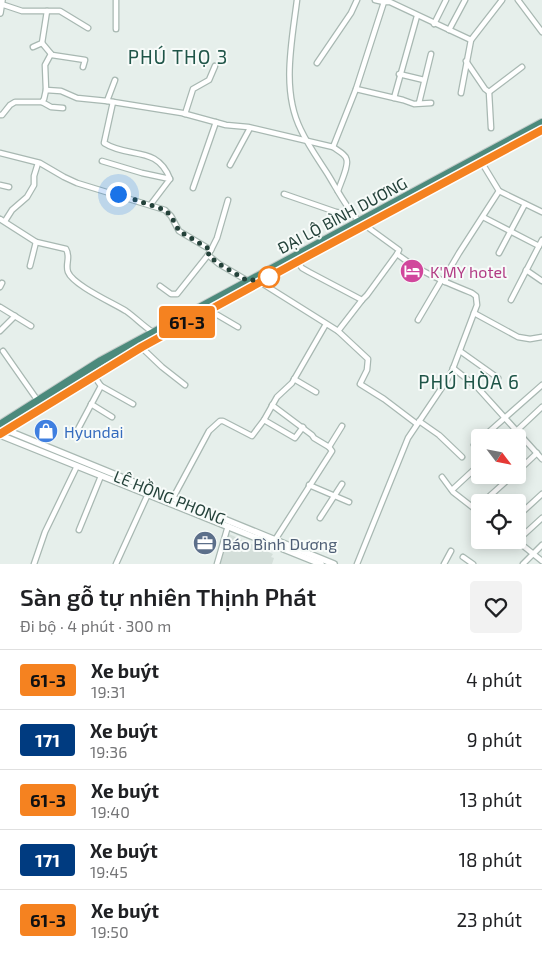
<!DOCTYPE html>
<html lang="vi">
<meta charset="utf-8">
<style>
:root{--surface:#fff;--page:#f2f2f2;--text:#202124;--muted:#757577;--line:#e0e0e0}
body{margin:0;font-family:"Exo 2",sans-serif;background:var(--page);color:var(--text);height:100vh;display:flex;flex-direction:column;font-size:19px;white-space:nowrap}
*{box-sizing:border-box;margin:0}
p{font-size:16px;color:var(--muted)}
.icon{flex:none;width:28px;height:28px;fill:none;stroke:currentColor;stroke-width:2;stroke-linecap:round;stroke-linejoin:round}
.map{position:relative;height:564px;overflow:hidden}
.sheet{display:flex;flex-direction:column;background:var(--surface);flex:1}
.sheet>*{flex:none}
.badge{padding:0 10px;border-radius:4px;font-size:18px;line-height:32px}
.needle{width:32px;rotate:122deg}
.fabs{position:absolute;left:471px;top:429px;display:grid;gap:10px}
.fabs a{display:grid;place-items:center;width:55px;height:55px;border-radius:5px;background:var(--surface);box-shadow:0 2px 12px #0003;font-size:25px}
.you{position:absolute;width:25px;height:25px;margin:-12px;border:4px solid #fff;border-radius:50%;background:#1a73e8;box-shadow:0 0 0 8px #1a73e833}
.map>.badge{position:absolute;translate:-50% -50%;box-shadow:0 0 0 2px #fff}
.round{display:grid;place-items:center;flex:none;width:52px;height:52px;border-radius:5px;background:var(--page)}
.summary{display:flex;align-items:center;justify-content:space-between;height:85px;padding:0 20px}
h1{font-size:24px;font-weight:600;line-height:38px}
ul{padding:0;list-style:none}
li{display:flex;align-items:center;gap:15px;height:60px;padding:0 20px;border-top:1px solid var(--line)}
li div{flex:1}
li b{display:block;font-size:19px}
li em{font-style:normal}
li .badge{min-width:55px;font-weight:700;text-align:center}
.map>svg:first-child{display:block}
.built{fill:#d4dfda}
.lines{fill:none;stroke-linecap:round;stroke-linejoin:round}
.minor-casing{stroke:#a8b8b2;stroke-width:7}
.tertiary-casing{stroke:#a8b8b2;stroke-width:8}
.trunk-casing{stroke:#c2cac8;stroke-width:10}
.minor{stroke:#fff;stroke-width:4.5}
.tertiary{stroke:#fff;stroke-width:5.5}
.trunk{stroke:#4c8a7c;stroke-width:8}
.line-casing{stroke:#fff;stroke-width:11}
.line{stroke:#f58220;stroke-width:8}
.walk{stroke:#24423a;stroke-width:5;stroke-dasharray:0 9}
.stop-dot{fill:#fff;stroke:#f58220;stroke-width:2.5}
.labels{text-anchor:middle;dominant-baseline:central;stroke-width:4;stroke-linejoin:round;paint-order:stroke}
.street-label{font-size:16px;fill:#24423a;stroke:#f7fbf9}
.hotel-label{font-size:16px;fill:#b23c85;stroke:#f7fbf9;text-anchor:start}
.shop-label{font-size:16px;fill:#366cbe;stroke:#f7fbf9;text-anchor:start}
.service-label{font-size:16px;fill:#4e5e75;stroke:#f7fbf9;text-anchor:start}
.quarter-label{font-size:19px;letter-spacing:1px;fill:#1f5548;stroke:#f7fbf9}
</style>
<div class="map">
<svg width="542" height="564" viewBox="0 0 542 564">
<rect width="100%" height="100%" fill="#e6efeb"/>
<polygon class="built" points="229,534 273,554 271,557 274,558 272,564 220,564"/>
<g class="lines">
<g class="minor-casing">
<g id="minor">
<path d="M297 0C292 41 281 91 301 130 308 145 318 159 327 173 337 189 346 208 359 221"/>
<polyline points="375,0 384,2"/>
<polyline points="518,0 542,32"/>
<polyline points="1,4 22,11 60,11 88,28"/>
<polyline points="434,24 446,0"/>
<polyline points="116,29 116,0"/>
<polyline points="449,30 465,0"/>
<polyline points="42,43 52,55 85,60 83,67"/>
<polyline points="33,47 42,43 47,11"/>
<polyline points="466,61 485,89 489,92 522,67"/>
<polyline points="317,63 351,13 357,0"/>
<polyline points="399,74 424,80"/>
<polyline points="356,89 403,100 414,104 431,103"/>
<polyline points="46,90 45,65 51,54"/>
<polyline points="489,92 491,128"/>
<polyline points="461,93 471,40 502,0"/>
<polyline points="394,98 417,16"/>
<polyline points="107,101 115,80"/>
<polyline points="42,102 51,107 63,108"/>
<path d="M113 102 104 143C129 159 157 145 170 179"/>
<polyline points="419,103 431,54"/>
<polyline points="185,114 193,89 209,80 215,66"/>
<polyline points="0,115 2,115 10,105 15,102 42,102 44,99 46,90 61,91 77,98 107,101 182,113 226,125 248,127 333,147 356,89 384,2 390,2 471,40"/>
<path d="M333 147C337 150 345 154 346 158 350 164 340 184 338 191"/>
<polyline points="0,153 40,163 64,177 77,183 165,210 171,216 179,231 211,250 208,255 219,264 248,281"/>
<polyline points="102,161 142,173 170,179 151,204"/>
<polyline points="230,165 250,128"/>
<polyline points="0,185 9,187"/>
<polyline points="193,188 216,122"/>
<polyline points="499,191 542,212"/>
<polyline points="284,194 336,212 354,215"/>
<polyline points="483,217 539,246"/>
<path d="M0 219 36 242 66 249C71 257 65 264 68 272 73 285 113 303 126 311 136 318 143 326 154 333"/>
<polyline points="5,221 12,210 27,197 34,185 34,176 38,163"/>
<polyline points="211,250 217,238 228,200"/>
<polyline points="499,253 525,204"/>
<polyline points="297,261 302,268 309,272 362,300 338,331"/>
<polyline points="30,266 36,242"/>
<polyline points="526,270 542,281"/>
<polyline points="260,282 338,331 368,359 367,370 360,384 384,399 417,424"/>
<polyline points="445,282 449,270 459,253 499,191 482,163"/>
<polyline points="160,286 171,294 177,294 208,255"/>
<polyline points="0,287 2,283"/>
<polyline points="362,300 367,295 397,254"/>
<polyline points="511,300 542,240"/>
<polyline points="0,307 31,326"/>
<polyline points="209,310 238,327"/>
<polyline points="474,313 518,337 530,339 542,337"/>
<polyline points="418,320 441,281"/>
<polyline points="0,331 15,316"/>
<polyline points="141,347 162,367 185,385"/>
<polyline points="3,351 38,401"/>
<polyline points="460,351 498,378"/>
<polyline points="453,368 477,387 542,459"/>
<polyline points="294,379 316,392"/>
<polyline points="101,386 133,404"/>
<polyline points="91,404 112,417"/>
<polyline points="272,405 312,435 314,438 329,447 342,426"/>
<polyline points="264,420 277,397 292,383 326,324"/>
<polyline points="419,421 439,435 462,457"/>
<polyline points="77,431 101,386 94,376"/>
<polyline points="482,438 542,385"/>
<polyline points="509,438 542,407"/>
<polyline points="474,445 480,440"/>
<polyline points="518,471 537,453"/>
<polyline points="442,477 453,492 480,513"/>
<polyline points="309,485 349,502"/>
<polyline points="452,490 480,464"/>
<polyline points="173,498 209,431 220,421 223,421 252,436 264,420 295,438 303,427"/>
<polyline points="483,502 513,475"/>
<polyline points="518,516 542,494"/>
<polyline points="320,518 342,484"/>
<polyline points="79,530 101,476"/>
<polyline points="275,540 332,451 329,447"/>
<polyline points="516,540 542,561"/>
<polyline points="518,540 542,518"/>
<polyline points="463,557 473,564"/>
<polyline points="34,564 45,532 77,466"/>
<polyline points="116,564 148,494"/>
<polyline points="217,564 228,526"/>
<path d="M357 564 408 438 447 380 452 371 477 305 476 296 472 293C445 282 420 272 397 254L399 250 366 226"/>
<polyline points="444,564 451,551"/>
<polyline points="523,564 542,545"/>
</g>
</g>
<g class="tertiary-casing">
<g id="tertiary">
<polyline points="0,13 2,0"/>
<polyline points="6,430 334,564"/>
<polyline points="0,435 321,564"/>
</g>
</g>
<g class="trunk-casing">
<g id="trunk">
<polyline points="0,425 101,361 542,123"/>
<polyline points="0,434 141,347 306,257 542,130"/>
</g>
</g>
<use href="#minor" class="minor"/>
<use href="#tertiary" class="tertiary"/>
<use href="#trunk" class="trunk"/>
</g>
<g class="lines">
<g class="line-casing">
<polyline id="line" points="0,434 142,347 306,257 542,130"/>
</g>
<use href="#line" class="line"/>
<polyline class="walk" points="118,194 165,210 171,216 179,231 211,250 208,255 219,264 248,281 269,277"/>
</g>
<defs>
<g id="hotel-disc" transform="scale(1.25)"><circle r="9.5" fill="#d1479c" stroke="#f7fbf9"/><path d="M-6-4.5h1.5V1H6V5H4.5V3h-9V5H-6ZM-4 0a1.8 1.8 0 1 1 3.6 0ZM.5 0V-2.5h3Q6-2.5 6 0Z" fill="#fff"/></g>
<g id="shop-disc" transform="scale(1.25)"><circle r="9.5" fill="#3f7fe0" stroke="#f7fbf9"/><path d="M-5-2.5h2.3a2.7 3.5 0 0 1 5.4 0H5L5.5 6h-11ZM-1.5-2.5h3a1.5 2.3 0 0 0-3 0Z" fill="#fff"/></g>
<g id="office-disc" transform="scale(1.25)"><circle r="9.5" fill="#5c6f8a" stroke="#f7fbf9"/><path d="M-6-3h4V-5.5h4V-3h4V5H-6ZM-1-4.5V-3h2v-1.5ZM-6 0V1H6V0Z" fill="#fff"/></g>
</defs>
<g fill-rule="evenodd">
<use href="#hotel-disc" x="412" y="271"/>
<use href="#shop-disc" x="46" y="431"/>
<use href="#office-disc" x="205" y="543"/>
</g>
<circle class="stop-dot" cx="269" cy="277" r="10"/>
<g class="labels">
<g class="street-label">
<text transform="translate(342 215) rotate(-28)">ĐẠI LỘ BÌNH DƯƠNG</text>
<text transform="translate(170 497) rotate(22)">LÊ HỒNG PHONG</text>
</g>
<g class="hotel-label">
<text x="430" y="271">K'MY hotel</text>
</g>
<g class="shop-label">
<text x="64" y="431">Hyundai</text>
</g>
<g class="service-label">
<text x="222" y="543">Báo Bình Dương</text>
</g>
<g class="quarter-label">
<text x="178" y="56">PHÚ THỌ 3</text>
<text x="469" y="381">PHÚ HÒA 6</text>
</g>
</g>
</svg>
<div class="fabs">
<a><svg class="needle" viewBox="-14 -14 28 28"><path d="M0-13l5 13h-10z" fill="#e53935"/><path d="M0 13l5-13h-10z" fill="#757577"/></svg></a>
<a><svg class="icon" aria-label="locate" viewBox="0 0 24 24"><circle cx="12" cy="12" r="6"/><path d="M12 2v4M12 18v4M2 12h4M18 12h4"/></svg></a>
</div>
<div class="you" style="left:118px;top:194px"></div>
<b class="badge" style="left:187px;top:322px;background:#f58220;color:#111">61-3</b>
</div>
<section class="sheet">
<div class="summary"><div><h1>Sàn gỗ tự nhiên Thịnh Phát</h1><p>Đi bộ · 4 phút · 300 m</p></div><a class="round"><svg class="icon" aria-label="heart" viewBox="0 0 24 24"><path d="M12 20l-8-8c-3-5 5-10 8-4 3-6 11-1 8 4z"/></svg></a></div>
<ul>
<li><span class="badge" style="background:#f58220;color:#111">61-3</span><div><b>Xe buýt</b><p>19:31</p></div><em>4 phút</em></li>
<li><span class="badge" style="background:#003b80;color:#fff">171</span><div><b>Xe buýt</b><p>19:36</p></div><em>9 phút</em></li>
<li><span class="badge" style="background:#f58220;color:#111">61-3</span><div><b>Xe buýt</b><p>19:40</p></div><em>13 phút</em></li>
<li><span class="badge" style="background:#003b80;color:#fff">171</span><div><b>Xe buýt</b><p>19:45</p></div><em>18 phút</em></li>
<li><span class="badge" style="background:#f58220;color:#111">61-3</span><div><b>Xe buýt</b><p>19:50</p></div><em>23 phút</em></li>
</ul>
</section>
